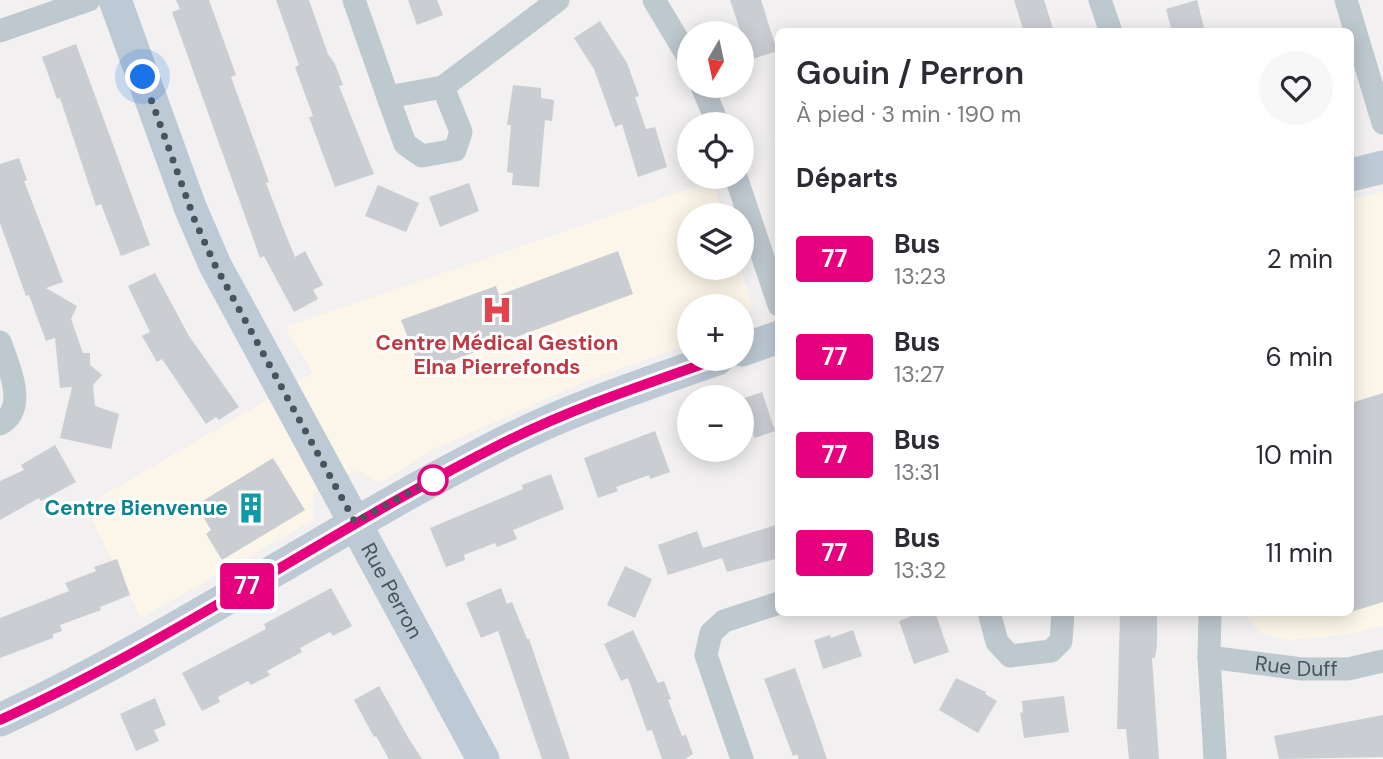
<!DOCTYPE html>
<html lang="fr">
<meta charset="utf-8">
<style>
:root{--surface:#fff;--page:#f7f7f7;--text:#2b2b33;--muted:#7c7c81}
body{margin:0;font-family:"DM Sans",sans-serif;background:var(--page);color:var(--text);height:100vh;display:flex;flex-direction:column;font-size:26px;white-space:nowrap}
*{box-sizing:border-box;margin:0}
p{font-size:23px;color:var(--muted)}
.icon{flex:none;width:38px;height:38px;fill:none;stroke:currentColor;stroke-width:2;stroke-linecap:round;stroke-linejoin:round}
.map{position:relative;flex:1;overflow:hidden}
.side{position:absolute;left:775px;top:28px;width:579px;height:588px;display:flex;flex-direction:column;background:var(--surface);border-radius:10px;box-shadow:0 4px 18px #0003}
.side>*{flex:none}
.badge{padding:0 14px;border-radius:5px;font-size:24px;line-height:46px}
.needle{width:46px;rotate:189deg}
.buttons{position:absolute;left:677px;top:21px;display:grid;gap:14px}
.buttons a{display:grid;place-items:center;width:77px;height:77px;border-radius:50%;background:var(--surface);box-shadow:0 4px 18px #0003;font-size:35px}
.you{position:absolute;width:35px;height:35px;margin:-18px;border:5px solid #fff;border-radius:50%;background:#1a73e8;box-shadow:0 0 0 10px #1a73e833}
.map>.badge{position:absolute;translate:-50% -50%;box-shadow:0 0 0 4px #fff}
h2{padding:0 21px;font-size:26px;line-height:63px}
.round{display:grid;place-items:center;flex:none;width:74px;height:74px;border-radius:37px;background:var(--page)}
.headline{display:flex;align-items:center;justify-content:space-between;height:119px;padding:0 21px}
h1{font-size:33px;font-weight:600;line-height:52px}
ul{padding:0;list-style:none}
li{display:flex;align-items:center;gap:21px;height:98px;padding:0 21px}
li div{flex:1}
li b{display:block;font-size:26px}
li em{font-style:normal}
li .badge{min-width:77px;font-weight:700;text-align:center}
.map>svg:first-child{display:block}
.commercial{fill:#fcf6ea}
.building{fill:#cacdd2}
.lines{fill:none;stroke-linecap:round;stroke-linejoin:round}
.street{stroke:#bec8cf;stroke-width:23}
.secondary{stroke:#bdc9d4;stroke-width:33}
.line-casing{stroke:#fff;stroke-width:16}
.line{stroke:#e6007e;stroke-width:10}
.walk{stroke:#48545d;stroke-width:7;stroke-dasharray:0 12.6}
.stop-dot{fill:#fff;stroke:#e6007e;stroke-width:3.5}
.labels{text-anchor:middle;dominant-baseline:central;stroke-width:6;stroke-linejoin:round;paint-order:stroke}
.health-label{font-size:21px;font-weight:bold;fill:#be3a42;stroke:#fff}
.culture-label{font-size:21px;font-weight:bold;fill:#0d838f;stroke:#fff;text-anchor:end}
.street-label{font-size:21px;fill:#48545d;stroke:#fff}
</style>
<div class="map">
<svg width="1383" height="759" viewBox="0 0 1383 759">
<rect width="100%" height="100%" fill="#f2f0f0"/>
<g class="commercial">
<polygon points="712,181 723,215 690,215 690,268 740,268 752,305 749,323 742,325 742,306 690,306 689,344 586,381 432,450 380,483 357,470 313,494 313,520 141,618 85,506 313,373 285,327"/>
<polygon points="1383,192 1383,626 1352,634 1288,640 1260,633 1244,613 1351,612 1351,200"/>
</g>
<g class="building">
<polygon points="176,0 209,0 236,75 231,77 269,182 266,183 282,225 295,257 305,251 323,285 313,290 318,299 294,312 264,256 260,258 172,12 180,9"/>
<polygon points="276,0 309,0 328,54 335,64 343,85 339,86 374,174 335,187 309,117 313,116 295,67 299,65"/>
<polygon points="408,0 437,0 443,15 417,25"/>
<polygon points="730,0 761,0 777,51 750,60"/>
<polygon points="1014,0 1044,0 1054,32 1024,32"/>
<polygon points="1197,0 1205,32 1172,32 1166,9"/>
<polygon points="600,21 627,63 639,96 635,97 646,129 655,127 667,167 638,177 622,124 615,127 594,69 574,38"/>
<polygon points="76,44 150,245 121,256 101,204 96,206 60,98 57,99 42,57"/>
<polygon points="513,85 541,88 541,98 554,100 552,121 545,120 539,187 512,185 513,173 507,172 511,125 507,125"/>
<polygon points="19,158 27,180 24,181 63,282 46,288 77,306 71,319 83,353 90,353 90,365 102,375 93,385 95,406 119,414 111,449 60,438 72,387 60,388 55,338 46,341 29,295 26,296 0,223 0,164"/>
<polygon points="469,183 479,211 440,227 429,197"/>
<polygon points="378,185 419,203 406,232 365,216"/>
<polygon points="618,251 633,294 421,372 401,320 496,286 499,295"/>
<polygon points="155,273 189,336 239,407 219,420 216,417 206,424 162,359 157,362 142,336 150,332 128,286"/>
<polygon points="762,392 775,431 755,438 753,433 742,437 742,399"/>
<polygon points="1383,393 1383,602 1351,612 1351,403"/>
<polygon points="655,431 670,472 650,479 649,475 616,487 618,491 598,498 584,458"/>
<polygon points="55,445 76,482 41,501 39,498 0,520 0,481 24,470 21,465"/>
<polygon points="273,458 305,510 222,560 206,534 211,530 196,505"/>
<polygon points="551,474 564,509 513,530 517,539 497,547 495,543 464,555 465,560 446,567 430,528 523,489 522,485"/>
<polygon points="779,524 779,558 727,572 722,558 668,575 658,545 697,531 703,548"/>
<polygon points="117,559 130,595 100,607 101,610 60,625 62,631 53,634 53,638 0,658 0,618 69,591 65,583 96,571 94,567"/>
<polygon points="625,566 652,579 635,618 607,605"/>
<polygon points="331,588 352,626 333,636 330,632 300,648 302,652 267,671 270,675 251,685 248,681 218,697 220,702 202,711 182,673 266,629 264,624"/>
<polygon points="501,588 507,604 512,602 527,639 529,639 570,759 542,759 498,631 481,638 466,603"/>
<polygon points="922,612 935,612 949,652 914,664 899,621"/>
<polygon points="1120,612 1157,613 1157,645 1155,658 1152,658 1159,759 1129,759 1126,729 1117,729"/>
<polygon points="633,630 658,683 664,681 671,699 668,700 682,736 686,735 693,754 685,759 662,759 652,730 647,731 628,678 621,681 604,644"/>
<polygon points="853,630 862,656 823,669 814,640 830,635 831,638"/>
<polygon points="795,668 814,721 827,759 799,759 797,754 793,756 764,679"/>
<polygon points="956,678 986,692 985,694 997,701 978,733 939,710"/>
<polygon points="379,686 409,739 422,759 389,759 376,736 374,737 354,700"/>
<polygon points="1064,696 1069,732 1024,738 1020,712 1023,713 1022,701"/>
<polygon points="155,698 166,725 154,730 159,741 136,751 120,714"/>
<polygon points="1383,715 1383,757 1279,759 1274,736"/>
</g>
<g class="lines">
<g class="street">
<polyline points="354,0 388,97 443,87 558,0"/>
<polyline points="654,0 690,60"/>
<polyline points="1100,0 1111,32"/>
<polyline points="1346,0 1383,123"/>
<polyline points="0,31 89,0"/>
<polyline points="702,86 718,124"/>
<polyline points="388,97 405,144 422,156 455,150 461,132 443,87"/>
<polyline points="736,177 779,305"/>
<path d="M0 342C8 365 29 408 0 424"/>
<polyline points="989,612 997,642 1010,656 1051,651 1061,641 1063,612"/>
<polyline points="1210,612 1209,657 1215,759"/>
<path id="s1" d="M1209 657 1302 669H1348L1383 661"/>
<polyline points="742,759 706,655 711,633 724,621 779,603"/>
</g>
<g class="secondary">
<path id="s2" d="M115 0 190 207 215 265 483 759"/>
<polyline points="1351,175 1383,167"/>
<polyline points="742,350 779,337"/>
<path d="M0 720C175 639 333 528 505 442 573 408 646 384 717 359"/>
</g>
</g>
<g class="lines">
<g class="line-casing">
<path id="line" d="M0 720C175 640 334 528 505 442 573 408 646 384 717 359"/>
</g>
<use href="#line" class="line"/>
<polyline class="walk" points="143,77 195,221 215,265 355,522 443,474 433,480"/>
</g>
<defs>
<g id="hospital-bare" transform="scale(2.415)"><path d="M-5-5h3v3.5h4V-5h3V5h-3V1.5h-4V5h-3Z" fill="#e0444e" stroke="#fff" stroke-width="2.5" paint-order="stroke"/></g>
<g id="building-bare" transform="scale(2.415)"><path d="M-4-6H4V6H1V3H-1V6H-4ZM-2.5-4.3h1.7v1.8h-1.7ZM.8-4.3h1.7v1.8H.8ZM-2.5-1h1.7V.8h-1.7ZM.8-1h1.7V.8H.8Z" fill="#0f9aa8" stroke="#fff" stroke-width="2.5" paint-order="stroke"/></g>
</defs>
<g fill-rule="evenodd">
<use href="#hospital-bare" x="497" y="310"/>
<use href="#building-bare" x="251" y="508"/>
</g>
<circle class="stop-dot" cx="433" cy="480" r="14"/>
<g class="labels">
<g class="health-label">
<text x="497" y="343">Centre Médical Gestion<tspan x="497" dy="24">Elna Pierrefonds</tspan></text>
</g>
<g class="culture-label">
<text x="228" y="508">Centre Bienvenue</text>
</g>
<g class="street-label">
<text stroke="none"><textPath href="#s2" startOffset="654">Rue Perron</textPath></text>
<text stroke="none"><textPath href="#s1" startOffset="88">Rue Duff</textPath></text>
</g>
</g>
</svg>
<div class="buttons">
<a><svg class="needle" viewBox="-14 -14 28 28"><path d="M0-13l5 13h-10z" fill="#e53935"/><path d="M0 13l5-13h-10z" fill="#7c7c81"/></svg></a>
<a><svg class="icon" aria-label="locate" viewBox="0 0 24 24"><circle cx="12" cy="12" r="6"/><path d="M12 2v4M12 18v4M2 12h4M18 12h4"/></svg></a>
<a><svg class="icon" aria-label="layers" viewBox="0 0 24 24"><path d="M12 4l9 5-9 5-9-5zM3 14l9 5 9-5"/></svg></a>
<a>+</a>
<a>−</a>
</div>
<div class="you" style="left:143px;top:77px"></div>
<b class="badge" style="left:247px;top:586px;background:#e6007e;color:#fff">77</b>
<section class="side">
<div class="headline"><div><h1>Gouin / Perron</h1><p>À pied · 3 min · 190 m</p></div><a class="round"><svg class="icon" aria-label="heart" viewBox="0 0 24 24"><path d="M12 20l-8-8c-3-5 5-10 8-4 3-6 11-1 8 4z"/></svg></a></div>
<h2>Départs</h2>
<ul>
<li><span class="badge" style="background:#e6007e;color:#fff">77</span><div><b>Bus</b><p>13:23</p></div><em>2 min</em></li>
<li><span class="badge" style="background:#e6007e;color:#fff">77</span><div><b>Bus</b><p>13:27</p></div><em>6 min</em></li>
<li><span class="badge" style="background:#e6007e;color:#fff">77</span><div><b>Bus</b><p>13:31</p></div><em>10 min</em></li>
<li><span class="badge" style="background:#e6007e;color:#fff">77</span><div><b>Bus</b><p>13:32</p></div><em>11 min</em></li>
</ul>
</section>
</div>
